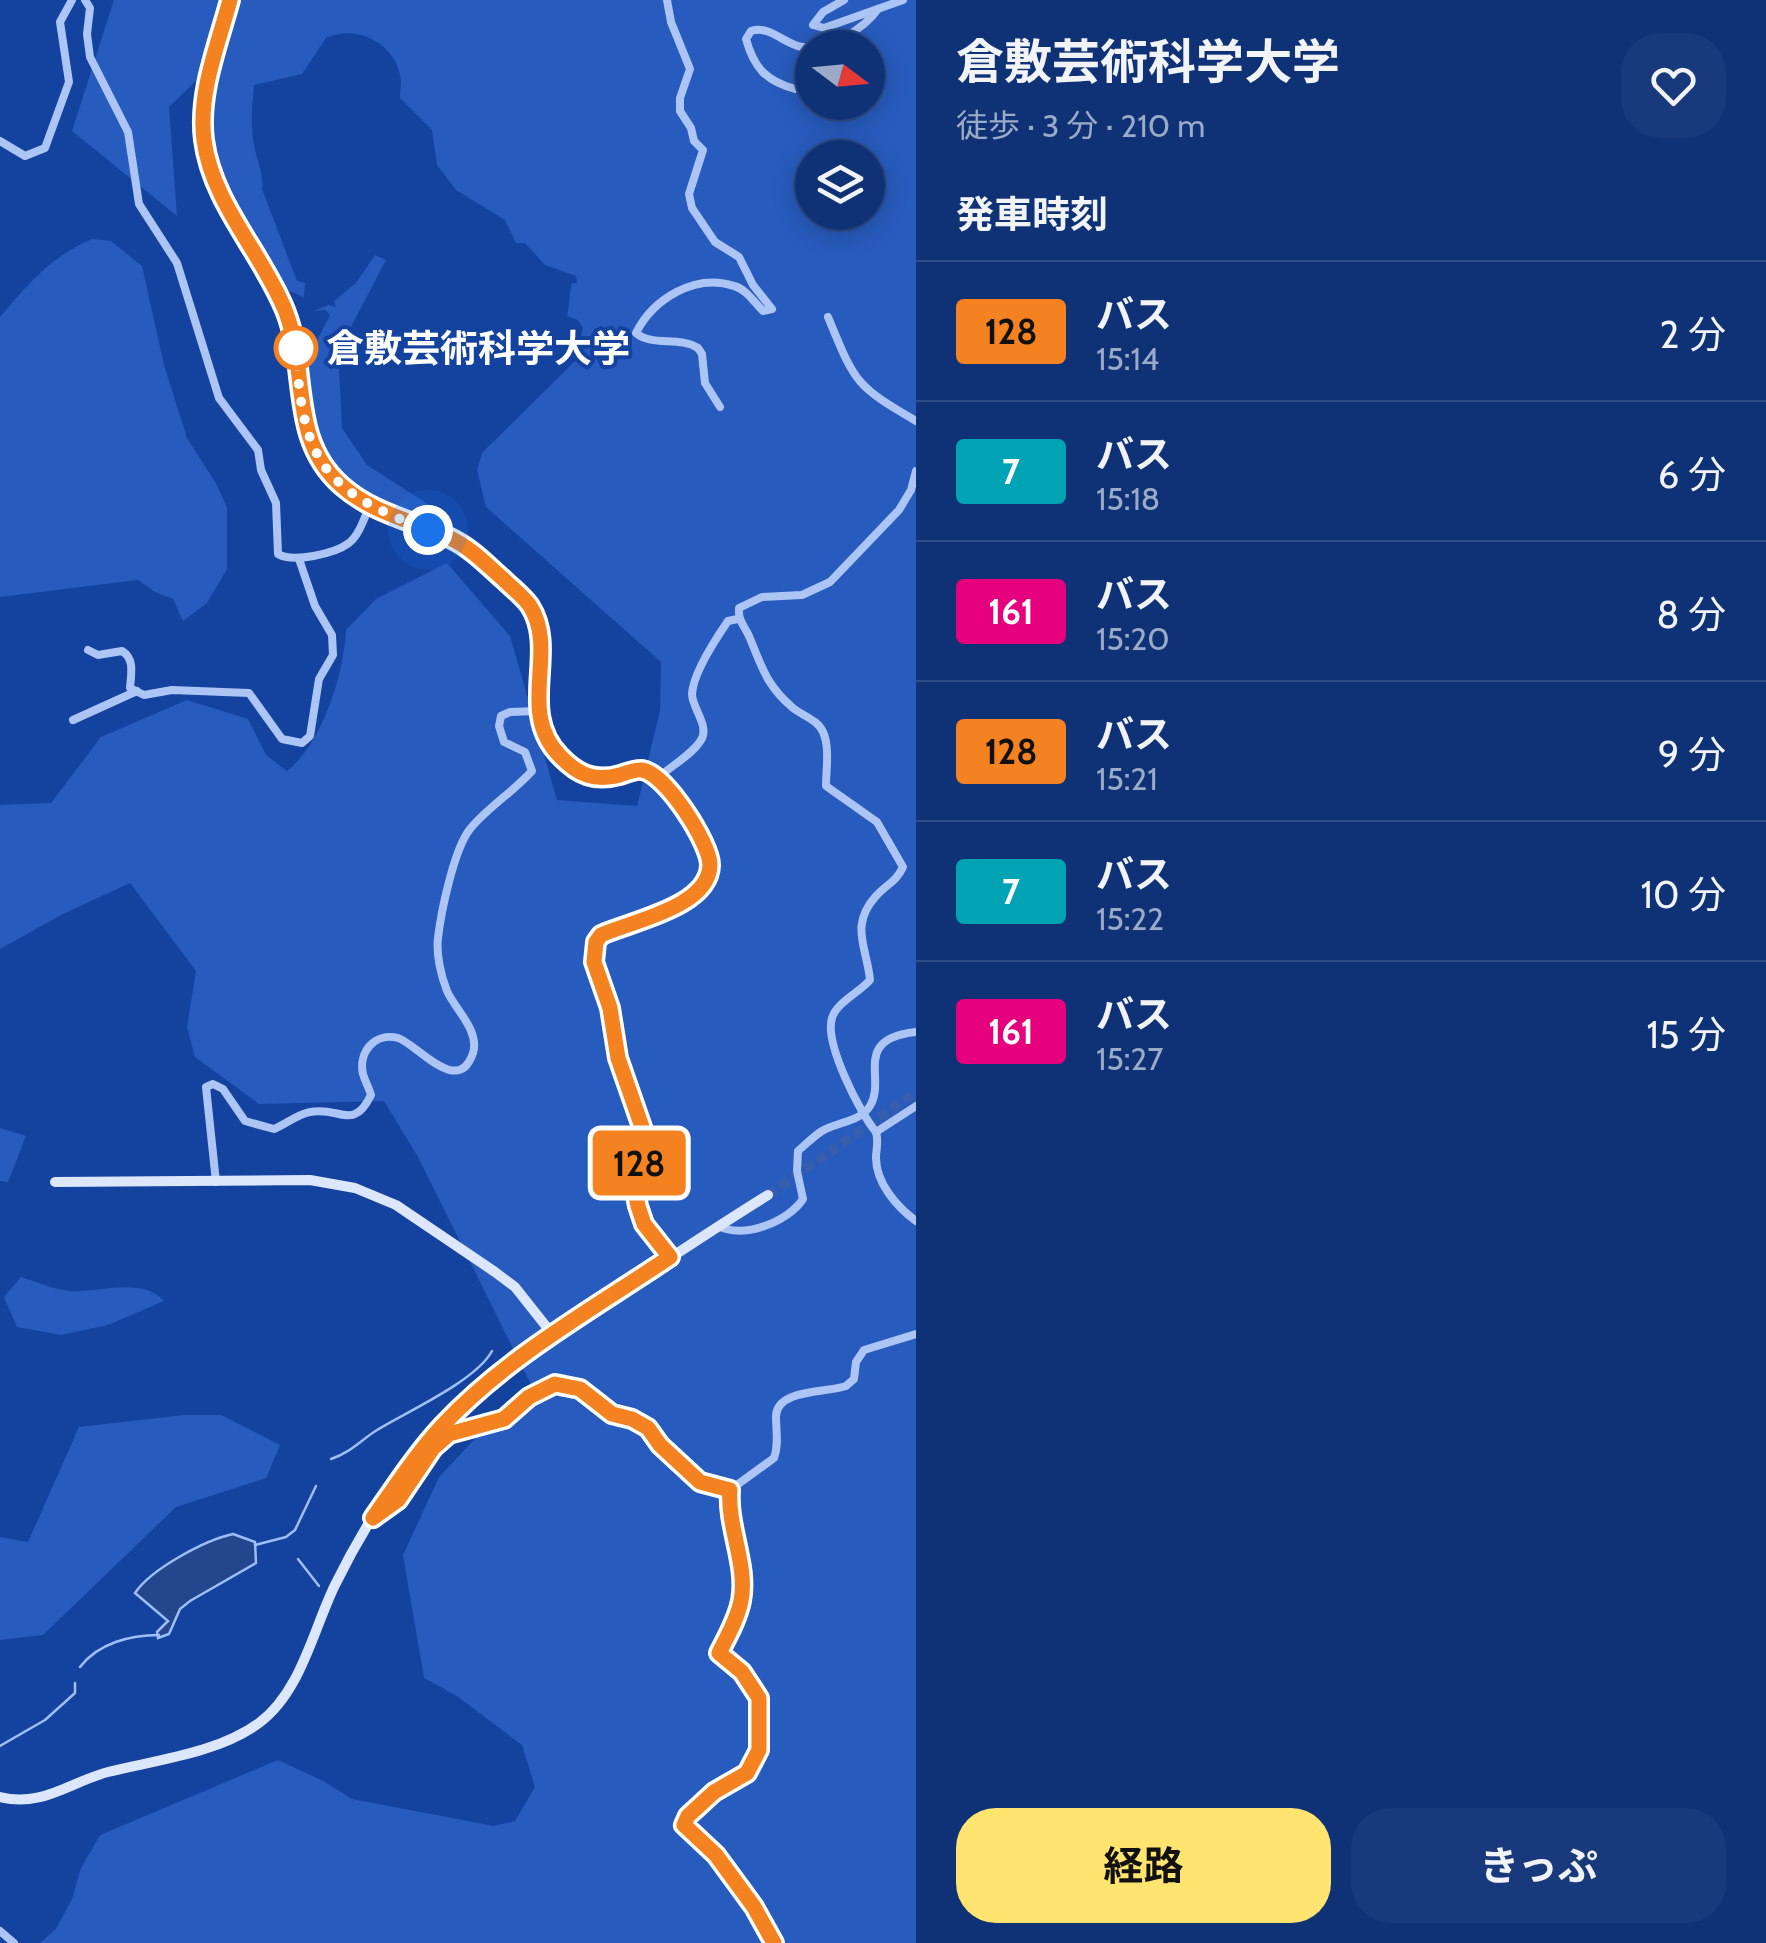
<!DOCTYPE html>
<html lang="ja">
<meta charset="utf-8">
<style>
:root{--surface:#0f3277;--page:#183a7c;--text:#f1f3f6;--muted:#9baac6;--line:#2f4d89;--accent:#ffe46f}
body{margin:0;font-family:Cabin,"Noto Sans JP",sans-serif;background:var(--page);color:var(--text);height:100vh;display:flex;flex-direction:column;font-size:38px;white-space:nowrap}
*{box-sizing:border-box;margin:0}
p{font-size:32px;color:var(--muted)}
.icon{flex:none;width:55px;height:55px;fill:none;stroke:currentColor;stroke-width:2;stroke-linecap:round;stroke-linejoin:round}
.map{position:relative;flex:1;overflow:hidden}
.drawer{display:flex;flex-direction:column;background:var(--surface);width:850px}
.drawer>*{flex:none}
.badge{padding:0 20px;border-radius:8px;font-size:35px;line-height:65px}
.needle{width:65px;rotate:106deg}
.controls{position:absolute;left:795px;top:30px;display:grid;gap:20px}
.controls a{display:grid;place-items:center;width:90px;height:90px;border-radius:50%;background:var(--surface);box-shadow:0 5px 25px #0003,0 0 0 2px var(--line);font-size:50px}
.you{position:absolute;width:50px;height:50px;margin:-25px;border:8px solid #fff;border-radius:50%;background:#1a73e8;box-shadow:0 0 0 15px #1a73e833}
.map>.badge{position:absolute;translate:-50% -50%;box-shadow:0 0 0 5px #fff}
h2{padding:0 40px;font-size:38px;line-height:90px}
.round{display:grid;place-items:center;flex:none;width:105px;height:105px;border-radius:40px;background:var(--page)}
.headline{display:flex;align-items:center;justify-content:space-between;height:170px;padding:0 40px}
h1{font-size:48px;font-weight:700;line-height:75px}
.button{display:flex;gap:20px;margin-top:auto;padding:20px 40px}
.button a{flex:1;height:115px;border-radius:40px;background:var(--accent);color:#111;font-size:40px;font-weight:700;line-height:115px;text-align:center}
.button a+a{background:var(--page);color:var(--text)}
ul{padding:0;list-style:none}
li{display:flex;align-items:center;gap:30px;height:140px;padding:0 40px;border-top:2px solid var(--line)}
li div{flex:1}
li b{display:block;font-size:38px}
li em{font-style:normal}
li .badge{min-width:110px;font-weight:700;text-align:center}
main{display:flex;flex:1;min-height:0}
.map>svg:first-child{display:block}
.green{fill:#275bbd;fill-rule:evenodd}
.water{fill:#24468d;stroke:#9ebef7;stroke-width:2.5}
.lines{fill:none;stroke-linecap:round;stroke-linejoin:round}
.stream{stroke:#9ebef7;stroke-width:2.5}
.secondary-tunnel{stroke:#375ead;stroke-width:10;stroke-dasharray:10 5;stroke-linecap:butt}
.street{stroke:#acc5f4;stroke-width:8}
.secondary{stroke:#dce7fd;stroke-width:10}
.line-casing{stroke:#fff;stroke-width:22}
.line{stroke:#f58220;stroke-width:15}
.walk{stroke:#fff;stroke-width:10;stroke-dasharray:0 18}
.stop-dot{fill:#fff;stroke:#f58220;stroke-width:5}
.labels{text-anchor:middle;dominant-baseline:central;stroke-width:8;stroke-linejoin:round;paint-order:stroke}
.stop-label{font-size:38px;font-weight:bold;fill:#fff;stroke:#14429f;text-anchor:start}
</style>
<main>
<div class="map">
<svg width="916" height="1943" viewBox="0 0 916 1943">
<rect width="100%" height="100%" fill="#14429f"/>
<g class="green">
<path d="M114 0H916V1943H40L56 1929 72 1899 81 1868 100 1835 278 1760 323 1781 352 1799 494 1826 515 1821 535 1787 522 1745 457 1696 424 1678 403 1555 439 1477 487 1426 539 1401 418 1157 384 1101 259 1104 195 1057 187 1027 196 971 130 883 63 914 0 949V805L51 803 101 737 187 700 248 719 266 755 287 771C322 744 344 674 346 630L376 599 447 563 510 636 557 800 637 806 660 711 661 662 486 507 477 470 482 453 576 360 583 328 578 320 567 316C570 304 569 291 572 283H577L576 276 545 265 525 243H516L505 220 456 190 437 165 432 130 400 98C400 92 401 87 401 81 398 45 358 23 326 38L302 74 254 85C252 106 250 129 255 150 258 163 264 176 262 189L297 281 305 283 304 297 284 289C258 243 211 180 210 126 209 102 216 79 222 56L169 107 177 216 72 131ZM812 48H868V102H812ZM812 158H868V212H812Z"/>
<path d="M92 239 111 241 142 266 164 365 187 438 217 485 227 508V569L207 603 183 621 173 599 155 592 138 580 0 597V317C30 282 49 258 92 239Z"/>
<path d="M375 255 386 260 344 340 339 367 342 428 367 465 445 515 447 523 444 529C418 518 388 510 365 495 313 462 306 404 306 350L313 348 330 315 325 310 313 311 329 305 336 307 334 301 356 283Z"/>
<polygon points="0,1128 26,1136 8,1182 0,1181"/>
<path d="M21 1277C37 1282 53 1289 69 1291 99 1293 142 1276 164 1301L108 1325 61 1335 17 1327 4 1297Z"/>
<polygon points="184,1415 221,1415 280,1445 266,1478 176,1507 43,1635 0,1640 0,1537 28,1542 79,1427"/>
</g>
<path class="water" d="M233 1534 255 1542 256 1563 190 1601 180 1609 169 1634 158 1638 157 1632 168 1621 135 1593C151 1569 205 1540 233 1534Z"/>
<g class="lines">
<g class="stream">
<path d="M331 1459C350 1453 361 1440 377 1430 406 1412 476 1381 492 1351"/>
<polyline points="255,1545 286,1537 295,1530 316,1486"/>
<polyline points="298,1559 319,1586"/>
<path d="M80 1667C98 1643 131 1635 159 1635"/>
<polyline points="0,1746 45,1720 75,1693 75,1683"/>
</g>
<polyline class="secondary-tunnel" points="768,1195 916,1092"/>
<g class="street">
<path d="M85 0 90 8 87 34 90 57 128 132 139 204 177 263 219 398 258 450 261 470 276 503 278 554C293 563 334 554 349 543 359 535 364 519 369 507"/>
<path d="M667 0 671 22 690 69 680 98V111L691 128 694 141 703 150 689 194 692 208 715 242 739 257 753 285 772 309 763 311C754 302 746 289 734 286 695 273 653 299 636 333 652 347 679 336 698 348L702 354 705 383 720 407"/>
<polyline points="844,0 823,12 813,25 824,28 903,0"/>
<path d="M795 89C766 81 754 68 746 39L751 31C770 25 784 44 802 47 828 51 864 29 878 9"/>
<polyline points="0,141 25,156 45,148 69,82 60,22 72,0"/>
<path d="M828 317C855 382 854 385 916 421"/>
<path d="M916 471 911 490 899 510 830 582 802 595 762 597 739 608C738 621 744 625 749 636 762 667 766 685 793 708 803 716 818 720 823 732 830 747 826 770 826 786L877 822 903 867C896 882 887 884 876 896 849 926 867 947 870 980 860 992 836 1003 832 1018 824 1043 860 1113 876 1132L916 1106"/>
<path d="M450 538C476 554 529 592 537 621 542 638 539 658 538 675 538 694 535 717 543 735 553 759 584 782 610 778 622 776 634 768 646 772 665 779 682 805 692 822 698 832 709 852 710 864 712 906 631 921 601 935L596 942 595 962 610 1008 618 1058 642 1127 635 1186 638 1205 645 1224 670 1257"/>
<path d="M88 650 98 655 122 651C135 659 131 674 130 688L144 695 172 690 249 693 282 739 302 743 310 736 319 679 333 655 332 635 315 606 299 559"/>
<polyline points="73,720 137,691"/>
<path d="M659 777C671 766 693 754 701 740 710 726 692 708 692 694 693 674 717 637 728 621L738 619"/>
<path d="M876 1132C879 1142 876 1148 876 1158 876 1183 897 1207 916 1221"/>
<path d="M216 1182 206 1087 213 1084 223 1089 245 1121 274 1129C286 1124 298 1114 310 1112 340 1106 353 1132 371 1095 369 1088 365 1081 363 1074 358 1052 375 1032 398 1038 416 1043 458 1098 473 1053 480 1031 455 1009 447 991 441 976 436 954 438 938 441 912 454 849 470 829 488 807 513 792 532 771L525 752 504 742 499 726 501 716 510 712 538 711"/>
<path d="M718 1226C744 1239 788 1222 803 1199L797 1171 798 1151C806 1144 814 1136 822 1131 837 1122 860 1122 870 1106 887 1079 851 1039 916 1032"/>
<polyline points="377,1515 398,1500 433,1449 449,1434 504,1419 529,1397 555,1384 580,1389 612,1414 632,1419 648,1429 660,1445 700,1482 730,1490"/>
<polyline points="0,1931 14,1943"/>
<path d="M774 1943 754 1907 716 1855 684 1825 689 1815 713 1792 747 1773 759 1750V1697L742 1672 719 1653C727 1637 737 1620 741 1601 747 1565 727 1527 730 1490L774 1458C779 1445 776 1431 776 1416 777 1389 826 1393 846 1386L854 1379 856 1362 864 1350 916 1334"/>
</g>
<g class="secondary">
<path d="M230 0C203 100 185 130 240 226 256 254 276 283 287 314 297 344 296 374 301 404 314 491 378 512 450 538"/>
<polyline points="55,1182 310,1180 355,1188 396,1205 495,1272 515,1287 553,1335"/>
<path d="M0 1797C41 1808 70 1782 108 1772 157 1760 218 1753 259 1723 301 1692 313 1630 335 1585 362 1530 402 1465 445 1422 491 1377 544 1342 596 1307 653 1269 710 1231 768 1195"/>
</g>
</g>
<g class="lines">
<g class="line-casing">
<path id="line" d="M230 0C218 45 198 93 204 140 212 203 262 253 285 310 309 369 288 439 342 486 374 514 412 520 450 538 471 548 486 564 503 579 512 588 523 596 530 606 559 652 516 711 560 756 578 775 595 782 620 775 626 773 636 769 642 770 665 773 710 843 710 865 709 907 632 921 601 935L596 942 594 962 610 1008 618 1058 642 1127 634 1186 638 1206 644 1224 670 1257C593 1309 506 1357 442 1426 416 1454 395 1487 373 1518L398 1500 433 1448 449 1434 504 1419 529 1397 555 1384 580 1389 612 1414 632 1419 648 1428 660 1445 700 1482 730 1490C727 1527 748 1565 741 1601 737 1620 727 1637 719 1653L742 1672 759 1698V1750L747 1773 714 1792 688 1816 684 1825 716 1855 754 1907 774 1943"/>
</g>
<use href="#line" class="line"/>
<path class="walk" d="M296 348C302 459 322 491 428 530"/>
</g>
<circle class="stop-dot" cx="296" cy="348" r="20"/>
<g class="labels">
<g class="stop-label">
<text x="326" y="348">倉敷芸術科学大学</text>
</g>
</g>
</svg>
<div class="controls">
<a><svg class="needle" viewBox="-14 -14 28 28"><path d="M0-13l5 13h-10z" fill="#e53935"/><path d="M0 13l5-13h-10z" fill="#9baac6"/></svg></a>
<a><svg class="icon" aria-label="layers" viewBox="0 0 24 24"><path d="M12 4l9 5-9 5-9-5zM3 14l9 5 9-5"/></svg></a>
</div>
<div class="you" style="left:428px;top:530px"></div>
<b class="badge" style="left:639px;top:1163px;background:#f58220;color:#111">128</b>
</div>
<section class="drawer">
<div class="headline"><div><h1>倉敷芸術科学大学</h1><p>徒歩 · 3 分 · 210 m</p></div><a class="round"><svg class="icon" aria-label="heart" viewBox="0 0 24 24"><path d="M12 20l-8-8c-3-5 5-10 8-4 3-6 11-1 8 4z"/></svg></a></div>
<h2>発車時刻</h2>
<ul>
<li><span class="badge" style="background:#f58220;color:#111">128</span><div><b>バス</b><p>15:14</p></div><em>2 分</em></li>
<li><span class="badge" style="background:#00a3b4;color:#fff">7</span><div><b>バス</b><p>15:18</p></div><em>6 分</em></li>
<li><span class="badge" style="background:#e6007e;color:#fff">161</span><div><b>バス</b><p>15:20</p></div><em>8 分</em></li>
<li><span class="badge" style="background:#f58220;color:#111">128</span><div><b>バス</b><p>15:21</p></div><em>9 分</em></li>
<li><span class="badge" style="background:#00a3b4;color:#fff">7</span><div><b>バス</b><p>15:22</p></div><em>10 分</em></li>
<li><span class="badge" style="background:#e6007e;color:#fff">161</span><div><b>バス</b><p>15:27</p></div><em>15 分</em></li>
</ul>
<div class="button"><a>経路</a><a>きっぷ</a></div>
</section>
</main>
